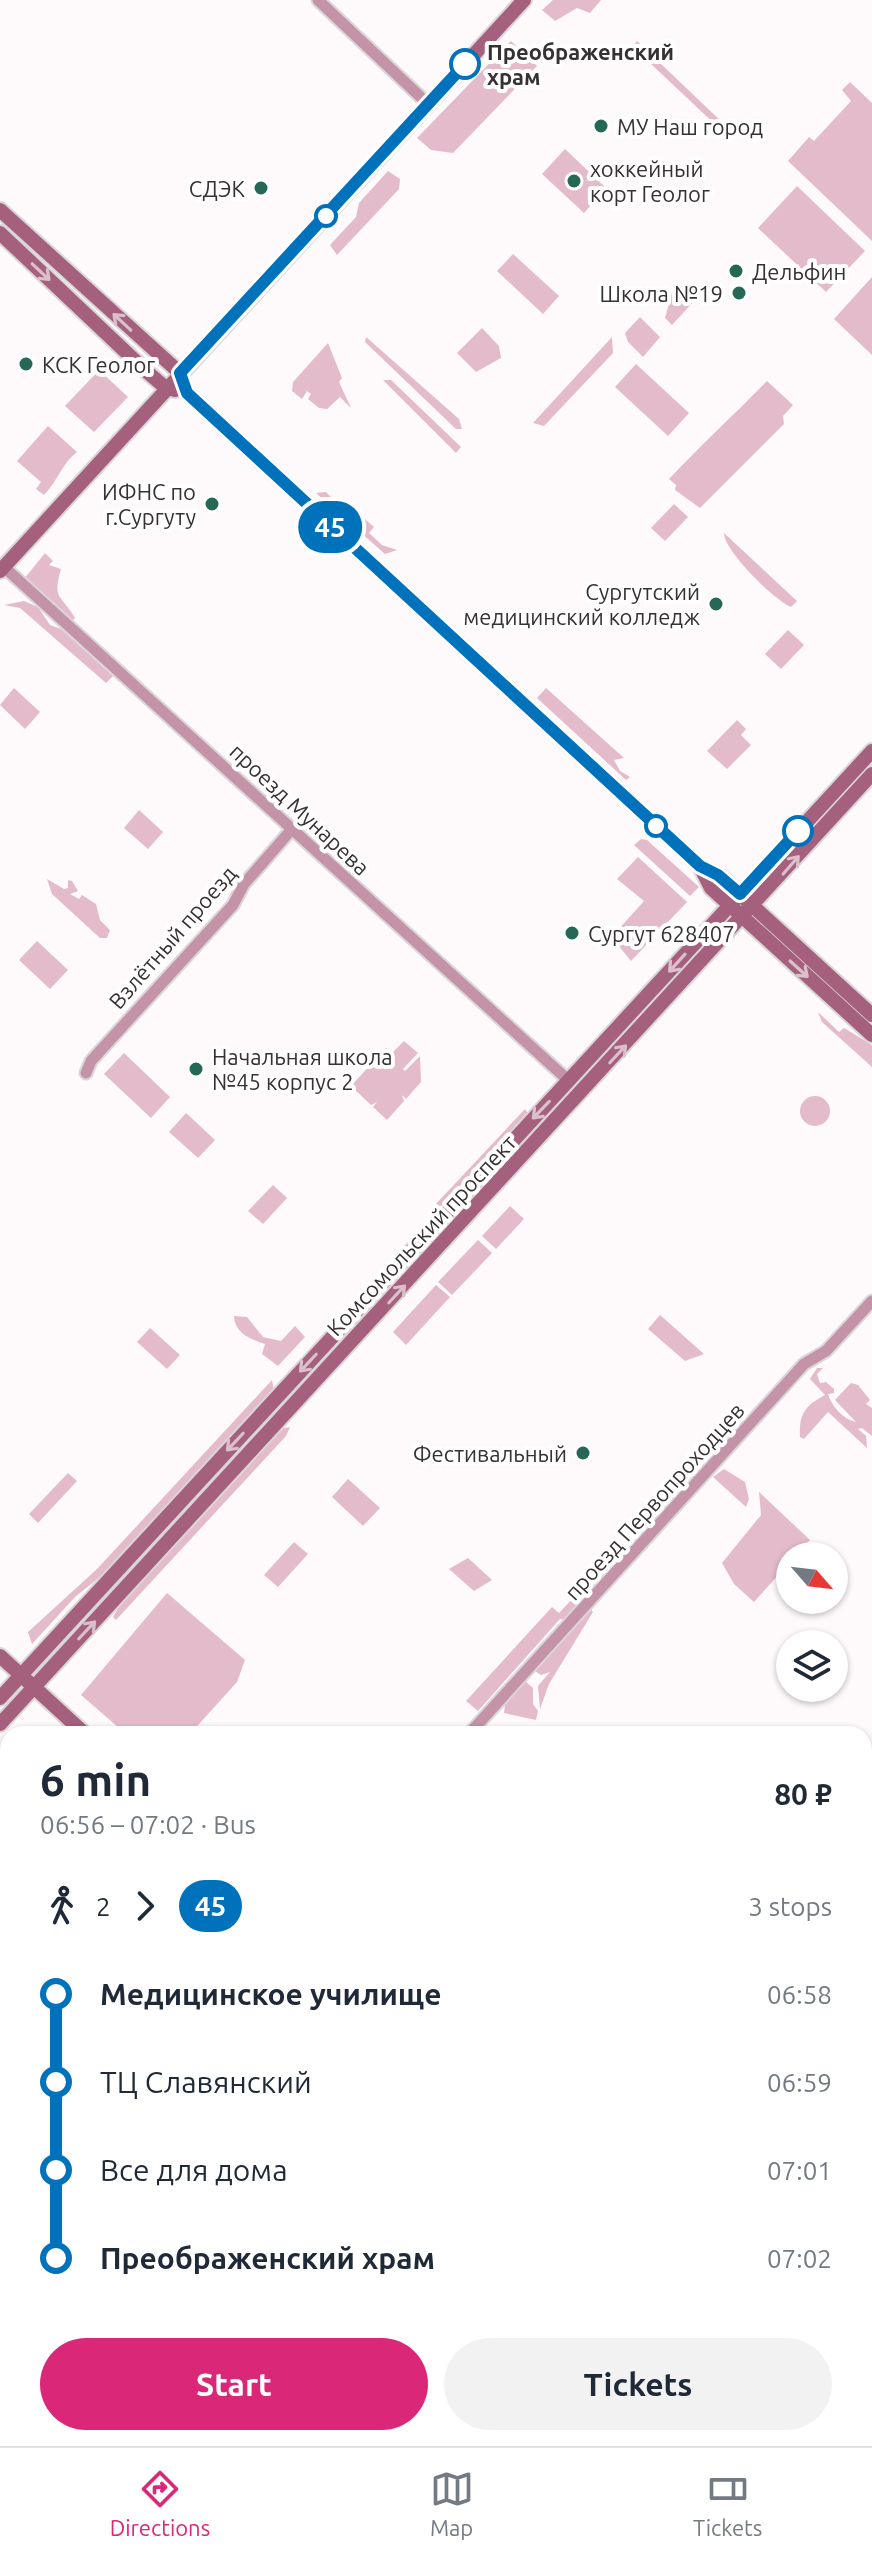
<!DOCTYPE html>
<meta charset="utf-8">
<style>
:root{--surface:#fff;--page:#f2f2f3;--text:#1f2937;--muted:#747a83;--line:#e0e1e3;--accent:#db2777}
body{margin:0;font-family:Ubuntu,sans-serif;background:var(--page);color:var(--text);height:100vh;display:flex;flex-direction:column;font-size:30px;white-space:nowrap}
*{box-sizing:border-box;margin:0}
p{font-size:26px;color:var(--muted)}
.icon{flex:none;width:44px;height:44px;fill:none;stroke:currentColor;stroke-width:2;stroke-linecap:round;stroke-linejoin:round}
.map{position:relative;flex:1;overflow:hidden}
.side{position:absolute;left:0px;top:1726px;width:872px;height:720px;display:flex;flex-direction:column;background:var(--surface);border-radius:24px 24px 0 0;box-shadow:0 2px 6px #0004}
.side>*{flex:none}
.badge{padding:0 16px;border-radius:26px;font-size:28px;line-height:52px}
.needle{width:52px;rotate:118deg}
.buttons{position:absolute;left:776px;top:1542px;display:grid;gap:16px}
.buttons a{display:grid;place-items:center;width:72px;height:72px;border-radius:50%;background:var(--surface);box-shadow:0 2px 6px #0004;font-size:40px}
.map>.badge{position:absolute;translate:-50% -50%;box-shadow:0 0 0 4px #fff}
.legs{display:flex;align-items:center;gap:12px;height:88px;padding:0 40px;font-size:26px}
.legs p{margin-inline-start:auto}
.headline{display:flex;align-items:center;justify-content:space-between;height:136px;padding:0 40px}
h1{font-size:44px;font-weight:700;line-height:60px}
.button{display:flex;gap:16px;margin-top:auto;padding:16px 40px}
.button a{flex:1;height:92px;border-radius:48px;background:var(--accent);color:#fff;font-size:32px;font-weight:700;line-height:92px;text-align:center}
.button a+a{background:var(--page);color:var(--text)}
ul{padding:0 40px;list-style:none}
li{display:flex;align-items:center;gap:28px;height:88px;font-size:30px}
li i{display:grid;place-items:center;width:12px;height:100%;margin:0 10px;background:currentColor}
li i::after{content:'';width:20px;height:20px;margin:-10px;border:6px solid;border-radius:50%;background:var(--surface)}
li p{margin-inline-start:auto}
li:first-child i{background:linear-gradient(#0000 50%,currentColor 0)}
li:last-child i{background:linear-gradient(currentColor 50%,#0000 0)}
.tabs{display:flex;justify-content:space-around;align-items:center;height:112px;border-top:2px solid var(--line);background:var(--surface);font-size:22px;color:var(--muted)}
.tabs a{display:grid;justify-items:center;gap:4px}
.tabs .active{color:var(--accent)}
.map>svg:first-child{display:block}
.green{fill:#e4bbcb}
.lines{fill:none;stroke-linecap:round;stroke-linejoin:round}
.stream{stroke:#b08296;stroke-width:3}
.minor-casing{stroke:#dad6d8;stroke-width:15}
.secondary-casing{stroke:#dad6d8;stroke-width:18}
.minor{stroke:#c493a7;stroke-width:11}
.secondary{stroke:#a5607e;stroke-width:14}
.oneway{stroke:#dbbfcb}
.line-1-casing{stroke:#fff;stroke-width:18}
.line-1{stroke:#0072bc;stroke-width:12}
.stop-1-dot{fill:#fff;stroke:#0072bc;stroke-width:4}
.poi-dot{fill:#266756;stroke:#fff;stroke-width:3}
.labels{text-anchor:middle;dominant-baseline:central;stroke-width:8;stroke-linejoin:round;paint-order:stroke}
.stop-label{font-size:22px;font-weight:bold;fill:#363233;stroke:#fff;text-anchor:start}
.poi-label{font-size:22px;fill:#363233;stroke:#fff;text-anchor:start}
.street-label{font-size:22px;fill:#363233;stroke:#fff}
</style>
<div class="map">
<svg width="872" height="2446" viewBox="0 0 872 2446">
<rect width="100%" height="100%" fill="#fefafc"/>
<g class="green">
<polygon points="553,0 601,0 590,13 577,8 555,21 542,10"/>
<polygon points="511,41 537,66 453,153 431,150 417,138"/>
<polygon points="637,41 725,125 720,129 633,47"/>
<polygon points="850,82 872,103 872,241 788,161 809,137 814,141 851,101 842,90"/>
<polygon points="565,149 606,188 584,213 542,174"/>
<polygon points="388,171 400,179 399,189 337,255 330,245 356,217 359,203"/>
<polygon points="797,186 865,251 826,292 758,228"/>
<polygon points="513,254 559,296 543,314 497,271"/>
<polygon points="872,277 872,355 834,319"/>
<polygon points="673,289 697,291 697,298 672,325 665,318"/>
<polygon points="640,317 660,337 643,357 628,342 625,333"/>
<polygon points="482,328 499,346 501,358 476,372 457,353"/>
<polygon points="366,337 459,419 462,429 456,429 365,342"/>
<polygon points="612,337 613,353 544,426 533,423"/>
<polygon points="328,343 342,378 339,382 351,408 340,397 327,409 319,408 308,399 311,394 307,391 302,399 292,391 293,382"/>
<polygon points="636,364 689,413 668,436 615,387"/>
<polygon points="99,370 128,397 94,432 65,406"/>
<polygon points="383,380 391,380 461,447 456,453"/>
<path d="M767 381 793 405 783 416 784 424 700 508 675 490 676 485 669 479C701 445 735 414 767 381Z"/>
<path d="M48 426 77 452C63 462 57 482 44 495L36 489 41 482 17 461Z"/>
<polygon points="326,492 339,505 349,505 374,527 369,533 382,545 397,550 385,554 316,493"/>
<polygon points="674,504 688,517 665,541 651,528"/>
<path d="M724 533 797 601 791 607C774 600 724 551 724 533Z"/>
<path d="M45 553 53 561 49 565 61 569C52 600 61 594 75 618L72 621 24 579Z"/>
<polygon points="24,601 38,607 50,625 61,629 113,676 106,683 20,608 4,605"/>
<polygon points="788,630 804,645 781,669 765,654"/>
<polygon points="14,688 40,712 25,729 0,705"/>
<polygon points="546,688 624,758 614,760 620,771 630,777 626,780 537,698"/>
<polygon points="737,720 746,729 741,735 751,745 727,769 707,751"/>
<polygon points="139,810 163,832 148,849 124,828"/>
<polygon points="641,839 647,840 699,887 690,896 634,845"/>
<polygon points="638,857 687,902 631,961 614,940 617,931 644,901 617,879"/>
<polygon points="47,879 64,889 68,888 68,880 72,881 78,891 70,894 79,899 82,895 96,904 100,920 110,930 107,938 100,938 52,894"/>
<polygon points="37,941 68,970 50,989 19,960"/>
<polygon points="818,1012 839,1032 844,1028 872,1045 872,1067 822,1022"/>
<polygon points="404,1041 418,1053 403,1069 405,1071 420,1056 421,1082 406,1099 402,1095 404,1101 387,1120 373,1107 377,1102 371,1105 351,1086 386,1048 392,1053"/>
<polygon points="124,1053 170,1097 151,1118 104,1074"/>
<circle cx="815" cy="1111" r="15"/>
<polygon points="525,1109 529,1115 444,1207 434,1206"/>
<polygon points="186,1113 215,1140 198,1158 169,1132"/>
<polygon points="273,1185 287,1198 263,1224 248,1211"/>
<polygon points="510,1206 524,1219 496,1249 482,1236"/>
<polygon points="478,1240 492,1253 452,1295 438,1282"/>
<polygon points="436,1285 450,1297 406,1345 393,1332"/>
<polygon points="660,1315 704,1354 685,1361 648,1329"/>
<path d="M234 1316 247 1317 263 1337 281 1341 295 1326 305 1337 278 1366 262 1354 265 1344C251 1339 235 1334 234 1316Z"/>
<polygon points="150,1328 180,1355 167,1369 137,1342"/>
<path d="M817 1368H823L817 1374 820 1383 826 1382 834 1389V1393L828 1394C832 1407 843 1419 856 1422L835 1400 851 1383 858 1385 870 1400 866 1404 872 1408V1436L862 1428 858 1429 866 1436 867 1448 828 1412 804 1439 800 1437C799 1413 805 1406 825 1395L810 1379Z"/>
<polygon points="310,1371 314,1374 51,1659 47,1655"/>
<polygon points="272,1380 274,1391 106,1572 75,1597 32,1644 28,1632 97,1569"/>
<polygon points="290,1427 286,1436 116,1620 113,1617 121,1603 279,1429"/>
<polygon points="724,1469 745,1482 749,1499 746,1507 713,1477"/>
<polygon points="68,1473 77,1481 38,1523 29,1514"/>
<polygon points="348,1479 380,1508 363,1526 332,1497"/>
<polygon points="759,1492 810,1540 795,1556 790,1556 790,1562 754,1602 734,1584 722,1563 761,1515"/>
<polygon points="294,1542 308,1554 278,1587 264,1575"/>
<polygon points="468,1558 492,1580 474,1591 449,1569"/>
<polygon points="167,1593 245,1660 237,1682 190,1734 126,1734 81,1695"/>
<polygon points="574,1597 583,1602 570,1620 560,1619 478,1711 466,1701 552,1607 559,1613"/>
<polygon points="590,1608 593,1612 549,1684 540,1709 538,1686 550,1672 541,1675 535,1671"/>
<polygon points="525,1681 533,1688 533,1704 538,1711 536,1720 504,1713 505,1705"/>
</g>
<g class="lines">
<g class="stream">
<polyline points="0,2167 8,2174"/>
<polyline points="300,2438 309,2446"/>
</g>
<g class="minor-casing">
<g id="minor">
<polyline points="318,0 428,104"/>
<polyline points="4,567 569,1081"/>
<polyline points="86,1073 91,1061 233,905 244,884 292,829"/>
<polyline points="469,1734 804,1364 826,1351 872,1301"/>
<polyline points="0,2271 8,2266"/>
<polyline points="0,2321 8,2337"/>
<polyline points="59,2438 63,2446"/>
<polyline points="437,2438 439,2446"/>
</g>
</g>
<g class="secondary-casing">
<g id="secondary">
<polyline points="0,210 180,373"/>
<polyline points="0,233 146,371 166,388 175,390"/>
<polyline points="180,373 187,393 700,866 721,877 872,1015"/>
<polyline points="0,571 524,0"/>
<polyline points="700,866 711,888 872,1035"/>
<polyline points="0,1656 85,1734"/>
<polyline points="0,1698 872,751"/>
<polyline points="0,1724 872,774"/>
<polyline points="864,1878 872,1870"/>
<polyline points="864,2426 872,2432"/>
<polyline points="850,2438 862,2446"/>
</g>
</g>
<use href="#minor" class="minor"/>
<use href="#secondary" class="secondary"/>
</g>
<defs><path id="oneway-shaft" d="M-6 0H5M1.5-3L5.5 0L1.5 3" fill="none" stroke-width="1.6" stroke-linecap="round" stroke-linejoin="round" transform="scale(2)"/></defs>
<g class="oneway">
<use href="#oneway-shaft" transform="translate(41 272) rotate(43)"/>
<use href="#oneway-shaft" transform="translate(122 322) rotate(-137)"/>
<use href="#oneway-shaft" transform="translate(791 865) rotate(-49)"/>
<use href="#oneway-shaft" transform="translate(677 963) rotate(132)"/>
<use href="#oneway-shaft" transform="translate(799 969) rotate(42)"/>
<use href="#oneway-shaft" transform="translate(618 1054) rotate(-47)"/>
<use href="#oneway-shaft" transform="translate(541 1110) rotate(134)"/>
<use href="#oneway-shaft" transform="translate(397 1294) rotate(-47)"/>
<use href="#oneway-shaft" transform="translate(308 1363) rotate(133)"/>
<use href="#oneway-shaft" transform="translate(235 1442) rotate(133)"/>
<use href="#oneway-shaft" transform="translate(87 1630) rotate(-47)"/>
</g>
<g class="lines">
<g class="line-1-casing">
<polyline id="line-1" points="465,64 180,373 187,393 700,866 718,875 740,894 798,831"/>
</g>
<use href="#line-1" class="line-1"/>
</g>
<g class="stop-1-dot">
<circle cx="465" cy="64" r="14"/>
<circle cx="326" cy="216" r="10"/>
<circle cx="656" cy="826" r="10"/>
<circle cx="798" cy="831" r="14"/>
</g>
<g class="poi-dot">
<circle cx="601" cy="126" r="8"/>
<circle cx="574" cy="181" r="8"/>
<circle cx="261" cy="188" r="8"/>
<circle cx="736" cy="271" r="8"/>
<circle cx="739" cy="293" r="8"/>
<circle cx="26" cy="364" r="8"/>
<circle cx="212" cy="504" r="8"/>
<circle cx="716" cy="604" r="8"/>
<circle cx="572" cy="933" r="8"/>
<circle cx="196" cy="1069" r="8"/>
<circle cx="583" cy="1453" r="8"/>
</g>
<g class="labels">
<g class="stop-label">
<text x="487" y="51">Преображенский<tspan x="487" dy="25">храм</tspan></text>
</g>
<g class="poi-label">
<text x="617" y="126">МУ Наш город</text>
<text x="590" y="168">хоккейный<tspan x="590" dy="25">корт Геолог</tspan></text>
<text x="245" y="188" text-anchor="end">СДЭК</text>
<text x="752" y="271">Дельфин</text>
<text x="723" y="293" text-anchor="end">Школа №19</text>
<text x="42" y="364">КСК Геолог</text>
<text x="196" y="491" text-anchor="end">ИФНС по<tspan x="196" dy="25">г.Сургуту</tspan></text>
<text x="700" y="591" text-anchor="end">Сургутский<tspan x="700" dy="25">медицинский колледж</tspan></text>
<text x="588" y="933">Сургут 628407</text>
<text x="212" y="1056">Начальная школа<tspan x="212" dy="25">№45 корпус 2</tspan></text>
<text x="567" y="1453" text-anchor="end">Фестивальный</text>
</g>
<g class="street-label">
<text transform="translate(300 809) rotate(43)">проезд Мунарева</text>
<text transform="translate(172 937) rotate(-49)">Взлётный проезд</text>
<text transform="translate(421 1235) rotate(-47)">Комсомольский проспект</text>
<text transform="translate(654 1501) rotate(-48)">проезд Первопроходцев</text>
</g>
</g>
</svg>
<div class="buttons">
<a><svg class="needle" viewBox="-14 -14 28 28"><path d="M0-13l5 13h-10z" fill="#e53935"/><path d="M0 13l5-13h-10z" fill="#747a83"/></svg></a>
<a><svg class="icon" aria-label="layers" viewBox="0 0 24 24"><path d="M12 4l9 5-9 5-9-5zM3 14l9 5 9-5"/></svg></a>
</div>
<b class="badge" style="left:330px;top:527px;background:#0072bc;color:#fff">45</b>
<section class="side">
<div class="headline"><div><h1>6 min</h1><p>06:56 – 07:02 · Bus</p></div><b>80 ₽</b></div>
<div class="legs"><svg class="icon" aria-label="walk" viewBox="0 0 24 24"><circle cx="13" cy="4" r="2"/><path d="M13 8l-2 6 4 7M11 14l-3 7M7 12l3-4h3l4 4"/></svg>2<svg class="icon" aria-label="forward" viewBox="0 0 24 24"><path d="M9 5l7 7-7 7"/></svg><b class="badge" style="background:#0072bc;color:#fff">45</b><p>3 stops</p></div>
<ul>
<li><i style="color:#0072bc"></i><b>Медицинское училище</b><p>06:58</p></li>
<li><i style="color:#0072bc"></i><span>ТЦ Славянский</span><p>06:59</p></li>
<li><i style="color:#0072bc"></i><span>Все для дома</span><p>07:01</p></li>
<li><i style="color:#0072bc"></i><b>Преображенский храм</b><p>07:02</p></li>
</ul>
<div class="button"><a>Start</a><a>Tickets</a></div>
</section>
</div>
<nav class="tabs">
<a class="active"><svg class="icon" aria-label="directions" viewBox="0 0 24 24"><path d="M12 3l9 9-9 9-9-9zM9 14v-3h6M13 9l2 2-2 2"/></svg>Directions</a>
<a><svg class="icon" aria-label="map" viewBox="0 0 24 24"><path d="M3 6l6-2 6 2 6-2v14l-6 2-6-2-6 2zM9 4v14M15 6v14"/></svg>Map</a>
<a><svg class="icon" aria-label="tickets" viewBox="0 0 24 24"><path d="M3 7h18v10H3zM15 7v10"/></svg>Tickets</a>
</nav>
